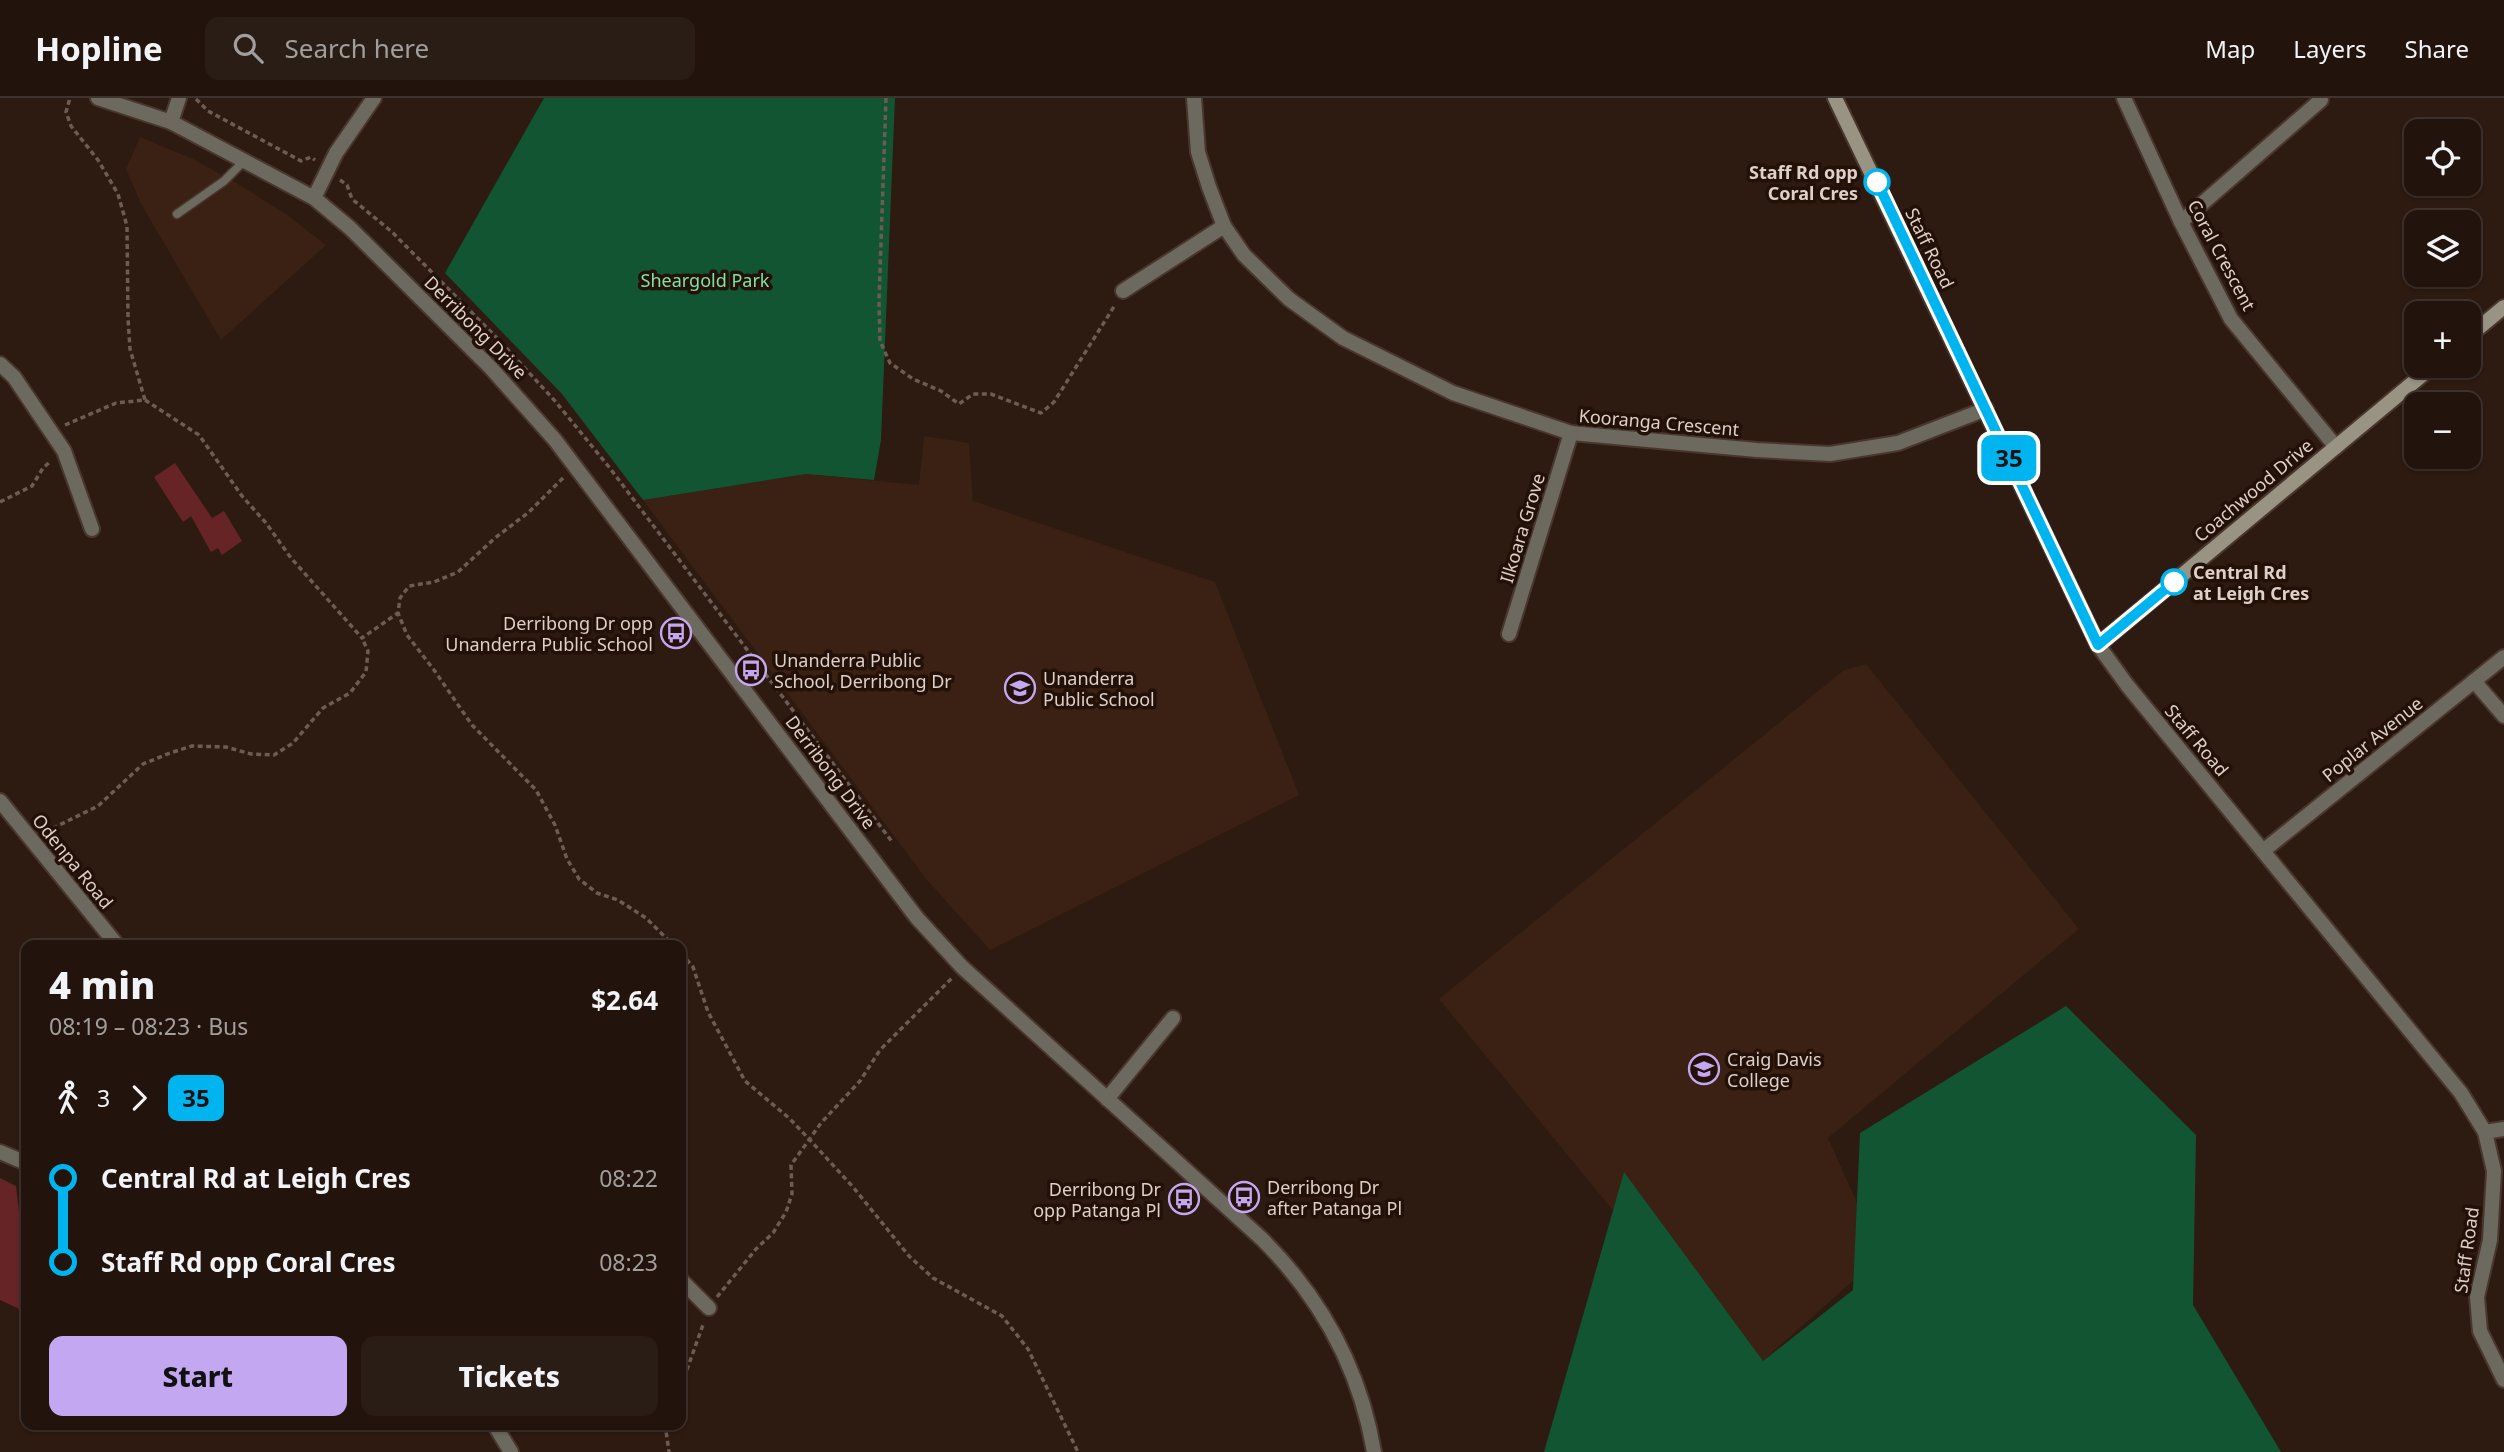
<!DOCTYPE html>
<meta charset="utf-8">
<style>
:root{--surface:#22140c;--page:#2a1d15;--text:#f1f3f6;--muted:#a29e9d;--line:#3f332d;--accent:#c4a7f1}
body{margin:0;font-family:"Noto Sans",sans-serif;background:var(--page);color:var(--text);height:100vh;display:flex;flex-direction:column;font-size:26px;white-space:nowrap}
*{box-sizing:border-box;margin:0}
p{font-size:23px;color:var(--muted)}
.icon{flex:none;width:38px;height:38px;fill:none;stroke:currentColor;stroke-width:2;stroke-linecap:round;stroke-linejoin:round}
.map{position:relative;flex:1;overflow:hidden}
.drawer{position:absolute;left:21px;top:842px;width:665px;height:490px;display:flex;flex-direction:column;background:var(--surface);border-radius:14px;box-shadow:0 2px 5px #0004,0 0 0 2px var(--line)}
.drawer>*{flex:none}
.badge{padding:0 14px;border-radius:10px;font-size:24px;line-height:46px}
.tools{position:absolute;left:2404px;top:21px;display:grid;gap:14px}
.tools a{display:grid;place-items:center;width:77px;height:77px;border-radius:14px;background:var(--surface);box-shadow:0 2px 5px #0004,0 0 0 2px var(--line);font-size:35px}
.map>.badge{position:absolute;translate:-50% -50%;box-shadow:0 0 0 4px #fff}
.legs{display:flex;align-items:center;gap:10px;height:77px;padding:0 28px;font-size:23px}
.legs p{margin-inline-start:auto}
.head{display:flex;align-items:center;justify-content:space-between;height:119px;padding:0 28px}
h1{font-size:38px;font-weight:800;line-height:52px}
.primary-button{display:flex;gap:14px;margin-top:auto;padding:14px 28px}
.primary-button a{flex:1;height:80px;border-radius:14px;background:var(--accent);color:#111;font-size:28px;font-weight:800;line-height:80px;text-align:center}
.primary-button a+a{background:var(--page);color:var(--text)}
ul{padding:0 28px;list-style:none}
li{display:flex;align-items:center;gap:24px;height:84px;font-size:26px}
li i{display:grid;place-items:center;width:10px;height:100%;margin:0 9px;background:currentColor}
li i::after{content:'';width:18px;height:18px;margin:-9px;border:5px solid;border-radius:50%;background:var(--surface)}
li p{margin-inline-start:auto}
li:first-child i{background:linear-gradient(#0000 50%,currentColor 0)}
li:last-child i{background:linear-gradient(currentColor 50%,#0000 0)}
header{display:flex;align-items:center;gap:42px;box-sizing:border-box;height:98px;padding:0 35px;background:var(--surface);border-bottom:2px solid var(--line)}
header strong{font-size:33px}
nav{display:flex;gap:38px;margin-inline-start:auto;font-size:24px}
.search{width:490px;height:63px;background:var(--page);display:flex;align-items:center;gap:18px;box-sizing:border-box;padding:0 24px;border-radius:14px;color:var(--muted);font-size:26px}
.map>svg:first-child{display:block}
.built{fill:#3a2113}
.green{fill:#125533}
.building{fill:#672427}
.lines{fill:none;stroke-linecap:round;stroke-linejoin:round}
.lane-casing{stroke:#49372e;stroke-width:11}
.street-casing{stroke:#49372e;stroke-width:18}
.secondary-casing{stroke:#49372e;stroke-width:18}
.path{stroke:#6d5c54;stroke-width:3.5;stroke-dasharray:5 3.5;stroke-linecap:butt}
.lane{stroke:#6c695f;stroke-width:8}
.street{stroke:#6c695f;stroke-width:14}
.secondary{stroke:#989383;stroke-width:14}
.line-1-casing{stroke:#fff;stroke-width:16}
.line-1{stroke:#00b5ef;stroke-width:10}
.stop-1-dot{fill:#fff;stroke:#00b5ef;stroke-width:3.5}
.labels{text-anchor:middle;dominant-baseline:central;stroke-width:7;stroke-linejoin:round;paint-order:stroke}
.stop-label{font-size:18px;font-weight:bold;fill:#ddd0c9;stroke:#231107;text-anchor:end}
.street-label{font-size:18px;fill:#ddd0c9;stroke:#231107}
.park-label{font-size:18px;fill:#7fe2a7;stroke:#231107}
.poi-label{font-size:18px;fill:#ddd0c9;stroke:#231107;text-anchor:start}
</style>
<header>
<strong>Hopline</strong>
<div class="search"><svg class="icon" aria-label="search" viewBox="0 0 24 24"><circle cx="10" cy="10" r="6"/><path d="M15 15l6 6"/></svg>Search here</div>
<nav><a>Map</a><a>Layers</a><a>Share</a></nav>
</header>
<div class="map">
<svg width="2504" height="1354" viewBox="0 0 2504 1354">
<rect width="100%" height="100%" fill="#2d1a10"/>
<g class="built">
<polygon points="140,39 193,61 238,86 286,116 326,147 221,242 141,106 126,71"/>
<polygon points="924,338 969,345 973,403 1215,484 1299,697 990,852 927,782 643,402 806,376 919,387"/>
<polygon points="1866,566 2079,831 1828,1040 1881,1158 1748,1276 1439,901 1844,572"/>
</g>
<g class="green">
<polygon points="544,0 895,0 881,342 874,382 806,376 643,402 562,296 445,175"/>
<polygon points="2066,908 2196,1037 2193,1207 2281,1354 1544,1354 1624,1074 1763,1263 1853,1192 1860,1035"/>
</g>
<g class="building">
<polygon points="175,365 212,420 224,413 242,443 222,457 218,450 211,454 191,418 183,424 154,379"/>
<polygon points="0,1080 16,1088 19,1114 26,1136 26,1214 0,1202"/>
</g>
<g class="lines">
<g class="lane-casing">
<polyline id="lane" points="177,116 224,83 245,62"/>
</g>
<g class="street-casing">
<g id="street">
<path d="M98 0 171 24 314 100 350 130 491 270 555 342 917 820 962 869 1262 1141C1321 1200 1360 1271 1374 1354"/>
<polyline points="1194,0 1198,54 1209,89 1224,128 1244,157 1289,201 1343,240 1453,295 1571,335 1757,352 1830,356 1898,345 1986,311"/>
<polyline points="2124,0 2181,124 2231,221 2336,349"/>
<polyline points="171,24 179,0"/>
<polyline points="314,100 336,55 374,0"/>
<polyline points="2181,124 2321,2"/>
<polyline points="1123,193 1224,128"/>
<polyline points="0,266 14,279 64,353 92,431"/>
<polyline points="1509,536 1571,335"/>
<polyline points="2098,547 2127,587 2461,995 2485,1034 2494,1073 2490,1142 2477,1199 2480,1233 2504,1282"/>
<polyline points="2474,583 2504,618"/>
<polyline points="0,703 117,847"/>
<polyline points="2263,753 2504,559"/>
<polyline points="1107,1001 1173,920"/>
<polyline points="2485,1034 2504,1031"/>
<polyline points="0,1054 26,1065"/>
<polyline points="681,1182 709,1210"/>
<polyline points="494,1326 511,1354"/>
</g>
</g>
<g class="secondary-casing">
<g id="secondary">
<polyline points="1835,0 2098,547 2433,268"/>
<polyline points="2469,238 2504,209"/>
</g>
</g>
<g class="path">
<polyline points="886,0 879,202 880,243 890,265 913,281 941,293 959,306 973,296 991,296 1041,315 1054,304 1115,207"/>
<polyline points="196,1 208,13 301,63 311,59 315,62"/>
<polyline points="340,82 347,87 352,101 392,134 499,242 555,303 609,369 893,745"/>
<polyline points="145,302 199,337 242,398 266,425 291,460 362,540 398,515"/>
<polyline points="65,327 116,305 145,302 130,251 128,220 127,128 118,96 98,62 71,28 66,14 70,0"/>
<polyline points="563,380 529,414 495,440 458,474 434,484 409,488 400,500 398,515 407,537 434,572 472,627 536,692 555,727 567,761 579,781 597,795 618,802 646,820 673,847"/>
<polyline points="0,404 32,388 43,370 51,363"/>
<polyline points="45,734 98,708 143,666 170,655 192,648 226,649 251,656 274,657 293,645 323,610 350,595 366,574 368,553 362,540"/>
<polyline points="681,855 693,869 708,914 745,983 789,1020 810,1042 853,1089 909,1158 933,1180 1002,1218 1028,1251 1078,1354"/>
<polyline points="717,1199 756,1151 773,1135 786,1114 792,1096 791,1067 821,1025 860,983 880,952 952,880"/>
<polyline points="681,1288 704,1224"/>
<polyline points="665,1326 669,1354"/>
</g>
<use href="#lane" class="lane"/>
<use href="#street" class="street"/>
<use href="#secondary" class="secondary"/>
</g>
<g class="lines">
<g class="line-1-casing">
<polyline id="line-1" points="1877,84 2098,547 2174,484"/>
</g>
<use href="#line-1" class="line-1"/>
</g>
<defs>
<g id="bus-ring" transform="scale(1.575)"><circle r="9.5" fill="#231107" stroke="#c4a7f1" stroke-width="1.5"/><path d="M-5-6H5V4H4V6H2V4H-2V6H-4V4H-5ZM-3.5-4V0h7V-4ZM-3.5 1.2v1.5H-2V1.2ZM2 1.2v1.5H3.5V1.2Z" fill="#c4a7f1"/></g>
<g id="school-ring" transform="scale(1.575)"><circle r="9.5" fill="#231107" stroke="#c4a7f1" stroke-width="1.5"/><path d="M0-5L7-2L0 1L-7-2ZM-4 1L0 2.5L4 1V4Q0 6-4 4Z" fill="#c4a7f1"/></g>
</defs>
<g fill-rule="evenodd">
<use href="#bus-ring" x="676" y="535"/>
<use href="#bus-ring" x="751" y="572"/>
<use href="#school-ring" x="1020" y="590"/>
<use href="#school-ring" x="1704" y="971"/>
<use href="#bus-ring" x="1244" y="1099"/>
<use href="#bus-ring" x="1184" y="1101"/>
</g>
<g class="stop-1-dot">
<circle cx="1877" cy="84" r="12"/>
<circle cx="2174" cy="484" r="12"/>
</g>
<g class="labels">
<g class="stop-label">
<text x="1858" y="74">Staff Rd opp<tspan x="1858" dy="21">Coral Cres</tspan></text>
<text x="2193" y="474" text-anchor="start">Central Rd<tspan x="2193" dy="21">at Leigh Cres</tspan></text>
</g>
<g class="street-label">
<text transform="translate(1930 150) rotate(64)">Staff Road</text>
<text transform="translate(2222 157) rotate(62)">Coral Crescent</text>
<text transform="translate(476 229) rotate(45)">Derribong Drive</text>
<text transform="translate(1659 324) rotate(5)">Kooranga Crescent</text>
<text transform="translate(2253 392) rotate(-40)">Coachwood Drive</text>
<text transform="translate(1522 430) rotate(-73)">Ilkoara Grove</text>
<text transform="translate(2372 641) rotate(-39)">Poplar Avenue</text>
<text transform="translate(2197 642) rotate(50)">Staff Road</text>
<text transform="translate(831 674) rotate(53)">Derribong Drive</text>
<text transform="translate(73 763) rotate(51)">Odenpa Road</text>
<text transform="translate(2466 1152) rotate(-82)">Staff Road</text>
</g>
<g class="park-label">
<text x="705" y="182">Sheargold Park</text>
</g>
<g class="poi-label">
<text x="653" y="525" text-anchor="end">Derribong Dr opp<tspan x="653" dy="21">Unanderra Public School</tspan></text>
<text x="774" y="562">Unanderra Public<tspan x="774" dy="21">School, Derribong Dr</tspan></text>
<text x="1043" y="580">Unanderra<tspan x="1043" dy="21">Public School</tspan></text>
<text x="1727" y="961">Craig Davis<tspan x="1727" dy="21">College</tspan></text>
<text x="1267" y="1089">Derribong Dr<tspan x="1267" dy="21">after Patanga Pl</tspan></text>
<text x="1161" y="1091" text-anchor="end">Derribong Dr<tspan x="1161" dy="21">opp Patanga Pl</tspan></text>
</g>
</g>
</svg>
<div class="tools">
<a><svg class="icon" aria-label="locate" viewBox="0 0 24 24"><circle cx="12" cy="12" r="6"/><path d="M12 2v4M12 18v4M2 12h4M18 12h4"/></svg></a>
<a><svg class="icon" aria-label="layers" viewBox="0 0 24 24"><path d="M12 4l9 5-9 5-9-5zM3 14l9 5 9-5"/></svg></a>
<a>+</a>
<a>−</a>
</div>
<b class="badge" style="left:2009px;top:360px;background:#00b5ef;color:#111">35</b>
<section class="drawer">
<div class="head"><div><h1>4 min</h1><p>08:19 – 08:23 · Bus</p></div><b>$2.64</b></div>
<div class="legs"><svg class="icon" aria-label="walk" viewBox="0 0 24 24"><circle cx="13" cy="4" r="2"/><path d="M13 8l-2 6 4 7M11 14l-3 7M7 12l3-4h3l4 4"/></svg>3<svg class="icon" aria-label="forward" viewBox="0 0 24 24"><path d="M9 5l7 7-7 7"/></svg><b class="badge" style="background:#00b5ef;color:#111">35</b></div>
<ul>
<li><i style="color:#00b5ef"></i><b>Central Rd at Leigh Cres</b><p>08:22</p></li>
<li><i style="color:#00b5ef"></i><b>Staff Rd opp Coral Cres</b><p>08:23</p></li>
</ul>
<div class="primary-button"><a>Start</a><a>Tickets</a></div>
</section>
</div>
